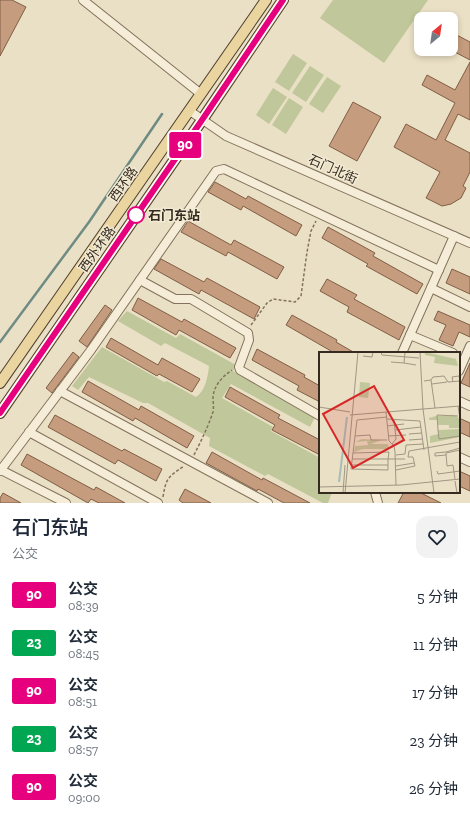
<!DOCTYPE html>
<html lang="zh">
<meta charset="utf-8">
<style>
:root{--surface:#fff;--page:#f2f2f3;--text:#1f2937;--muted:#747a83}
body{margin:0;font-family:"Zilla Slab","Noto Sans SC",serif;background:var(--page);color:var(--text);height:100vh;display:flex;flex-direction:column;font-size:15px;white-space:nowrap}
*{box-sizing:border-box;margin:0}
p{font-size:13px;color:var(--muted)}
.icon{flex:none;width:22px;height:22px;fill:none;stroke:currentColor;stroke-width:2;stroke-linecap:round;stroke-linejoin:round}
.map{position:relative;height:503px;overflow:hidden}
.details{display:flex;flex-direction:column;background:var(--surface);flex:1}
.details>*{flex:none}
.badge{padding:0 8px;border-radius:3px;font-size:14px;line-height:26px}
.needle{width:26px;rotate:29deg}
.controls{position:absolute;left:414px;top:12px;display:grid;gap:8px}
.controls a{display:grid;place-items:center;width:44px;height:44px;border-radius:8px;background:var(--surface);box-shadow:0 2px 6px #0003;font-size:20px}
.map>.badge{position:absolute;translate:-50% -50%;box-shadow:0 0 0 2px #fff}
.round{display:grid;place-items:center;flex:none;width:42px;height:42px;border-radius:12px;background:var(--page)}
.overview{display:flex;align-items:center;justify-content:space-between;height:68px;padding:0 12px}
h1{font-size:19px;font-weight:600;line-height:30px}
ul{padding:0;list-style:none}
li{display:flex;align-items:center;gap:12px;height:48px;padding:0 12px}
li div{flex:1}
li b{display:block;font-size:15px}
li em{font-style:normal}
li .badge{min-width:44px;font-weight:700;text-align:center}
.map>svg:first-child{display:block}
.green{fill:#c0c79a}
.lines{fill:none;stroke-linecap:round;stroke-linejoin:round}
.stream{stroke:#6e8b84;stroke-width:2.5}
.building{fill:#c59d7e;stroke:#805e45}
.minor-casing{stroke:#83725d;stroke-width:10}
.major-casing{stroke:#514130;stroke-width:12}
.path{stroke:#83725d;stroke-width:1.5;stroke-dasharray:3 2;stroke-linecap:butt}
.minor{stroke:#f5edd7;stroke-width:8}
.major{stroke:#ead5a0;stroke-width:10}
.line-casing{stroke:#fff;stroke-width:9}
.line{stroke:#e6007e;stroke-width:6}
.stop-dot{fill:#fff;stroke:#e6007e;stroke-width:2}
.labels{text-anchor:middle;dominant-baseline:central;stroke-width:3;stroke-linejoin:round;paint-order:stroke}
.street-label{font-size:13px;fill:#342a1f;stroke:#f2ead3}
.stop-label{font-size:13px;font-weight:bold;fill:#342a1f;stroke:#f2ead3;text-anchor:start}
.inset-river{fill:none;stroke:#a6bdb7;stroke-width:2}
.inset-road{fill:none;stroke:#a19783;stroke-width:1}
.view{fill:#d62828;fill-opacity:0.15;stroke:#d62828;stroke-width:2}
.inset-edge{fill:none;stroke:#342a1f;stroke-width:2}
</style>
<div class="map">
<svg width="470" height="503" viewBox="0 0 470 503">
<rect width="100%" height="100%" fill="#eae0c5"/>
<g class="green">
<polygon points="333,0 428,0 384,63 320,18"/>
<polygon points="293,54 307,63 289,91 275,82"/>
<polygon points="310,66 324,75 306,102 292,93"/>
<polygon points="327,77 341,86 323,113 309,104"/>
<polygon points="273,88 287,97 269,124 256,115"/>
<polygon points="289,98 303,107 286,134 272,125"/>
<path d="M127 311 176 338 180 334 236 365 233 371 315 417 310 427 231 384 222 398 273 427 271 431 320 458V492H332L328 503H323L268 474 265 476 209 446 210 438 148 403H143L89 377 78 390 72 386 102 347 164 382 167 381 196 397C205 391 208 377 209 366L165 343 161 346 118 321Z"/>
</g>
<g class="lines">
<polyline class="stream" points="0,342 89,222 162,114"/>
</g>
<g class="building">
<polygon points="0,0 12,0 26,7 0,56"/>
<polygon points="451,32 470,42 470,60 451,50"/>
<polygon points="470,62 470,120 458,114 445,140 470,153 470,172 463,186 466,188 461,198 451,204 442,206 426,198 440,172 394,147 406,124 436,140 455,103 422,85 427,75 455,90"/>
<polygon points="353,102 381,117 357,161 329,146"/>
<polygon points="215,182 246,199 248,196 302,225 296,236 243,206 241,210 208,192"/>
<polygon points="188,221 231,245 234,240 284,267 277,279 228,252 226,256 181,232"/>
<polygon points="328,227 375,253 373,256 423,284 417,294 366,266 368,264 322,238"/>
<polygon points="161,259 204,282 207,278 260,307 254,319 201,290 199,294 154,269"/>
<polygon points="452,269 470,277 470,294 446,283"/>
<polygon points="327,279 357,295 354,299 405,327 399,340 347,312 349,307 320,291"/>
<polygon points="138,298 182,322 184,319 236,348 230,358 179,330 176,335 132,310"/>
<polygon points="105,305 112,310 87,347 79,341"/>
<polygon points="438,311 470,325 470,337 459,332 453,346 439,340 446,325 434,320"/>
<polygon points="292,315 337,340 336,342 355,353 330,353 331,351 286,325"/>
<polygon points="111,338 158,365 162,358 200,379 192,392 159,374 157,376 106,347"/>
<polygon points="257,349 305,375 304,377 320,386 320,402 297,390 299,386 252,360"/>
<polygon points="73,352 79,357 52,393 46,388"/>
<polygon points="470,363 470,387 461,383"/>
<polygon points="88,381 139,410 141,406 194,436 187,448 135,418 133,421 82,392"/>
<polygon points="230,387 280,415 278,418 320,440 320,455 272,430 275,425 225,397"/>
<polygon points="55,415 122,451 124,449 162,469 156,481 118,460 115,464 48,427"/>
<polygon points="459,418 470,423 470,437 459,432"/>
<polygon points="212,452 262,480 263,478 310,503 284,503 258,489 257,491 206,463"/>
<polygon points="27,454 94,490 96,487 125,503 99,503 91,499 88,503 21,465"/>
<polygon points="459,471 470,476 470,491 459,486"/>
<polygon points="185,489 211,503 183,503 179,500"/>
<polygon points="404,492 419,492 441,503 398,503"/>
<polygon points="3,493 21,503 0,503 0,498"/>
</g>
<g class="lines">
<g class="minor-casing">
<g id="minor">
<polyline points="83,0 201,94"/>
<polyline points="190,111 226,136 470,243"/>
<polyline points="140,280 175,299 191,299 248,333 249,340 239,367 240,370 320,416"/>
<polyline points="431,288 470,307"/>
<polyline points="410,335 453,353"/>
<polyline points="402,353 454,236"/>
<polyline points="459,371 470,346"/>
<polyline points="60,391 268,503"/>
<polyline points="459,401 470,406"/>
<polyline points="29,432 158,503"/>
<polyline points="459,457 470,462"/>
<polyline points="1,470 66,503"/>
<polyline points="0,471 91,350 216,171 224,169 439,270"/>
<polyline points="375,492 378,503"/>
</g>
</g>
<g class="major-casing">
<g id="major">
<polyline points="0,383 266,0"/>
<polyline points="0,413 202,120 283,0"/>
</g>
</g>
<g class="path">
<polyline points="251,325 267,303 273,299 295,302 301,296 307,252 311,231 316,221"/>
<path d="M194 455C201 441 208 427 213 412 214 407 213 402 213 397 214 385 223 376 232 370"/>
<path d="M163 497C166 478 168 477 184 466"/>
</g>
<use href="#minor" class="minor"/>
<use href="#major" class="major"/>
</g>
<g class="lines">
<g class="line-casing">
<polyline id="line" points="0,413 202,120 283,0"/>
</g>
<use href="#line" class="line"/>
</g>
<circle class="stop-dot" cx="136" cy="215" r="8"/>
<g class="labels">
<g class="street-label">
<text transform="translate(333 169) rotate(24)">石门北街</text>
<text transform="translate(123 184) rotate(-55)">西环路</text>
<text transform="translate(97 249) rotate(-55)">西外环路</text>
</g>
<g class="stop-label">
<text x="148" y="215">石门东站</text>
</g>
</g>
<g transform="translate(319 352)">
<rect width="141" height="141" fill="#eae0c5"/>
<path d="M106 0 137 7 139 14 115 11 116 5 106 3ZM41 30 51 31 49 46 40 45ZM135 63 141 67V76H130V73H119V68H110V66L117 64ZM141 77V85L111 91V84L119 82V78ZM43 87 63 88 52 92H69L70 97H44L35 100 36 94 49 93 48 89 36 90Z" fill="#c0c79a"/>
<path class="inset-river" d="M20 130 28 65"/>
<path class="inset-road" d="M62 0 63 3 100 6M101 0 104 57 115 141M44 4 53 5 54 0M72 10 85 11 86 0M85 11 97 13M112 28 116 56M105 29 112 28 114 25 125 24 129 30 141 29M134 30 133 25 140 24 141 29M113 32 128 30M139 54 141 66M0 55 31 60M67 60 70 89 75 94 76 100 77 133M31 63 141 54M139 64 118 63 119 78 120 87 141 84M68 65 38 68 32 117 69 118V107H86M68 67 101 69 105 98M68 74 85 72M76 78 102 75M90 82 103 81M36 84 51 83 52 88H68M69 84 87 83M90 88 104 87M73 92 77 87 75 67M127 100 141 96M77 103 86 102 87 93 104 92M127 103 116 104V101L127 100M33 107H69L70 100 34 101M32 113H69M77 114 95 111M77 118 96 114 94 105H89L90 99 141 90M118 119 119 122 141 119M136 127 134 113 128 114 127 101 141 98M136 129 138 141M0 135 82 133 141 127M24 141 26 113M26 141 39 0"/>
<path class="view" d="M55 34 85 88 34 116 4 62Z"/>
<rect width="141" height="141" class="inset-edge"/>
</g>
</svg>
<div class="controls">
<a><svg class="needle" viewBox="-14 -14 28 28"><path d="M0-13l5 13h-10z" fill="#e53935"/><path d="M0 13l5-13h-10z" fill="#747a83"/></svg></a>
</div>
<b class="badge" style="left:185px;top:145px;background:#e6007e;color:#fff">90</b>
</div>
<section class="details">
<div class="overview"><div><h1>石门东站</h1><p>公交</p></div><a class="round"><svg class="icon" aria-label="heart" viewBox="0 0 24 24"><path d="M12 20l-8-8c-3-5 5-10 8-4 3-6 11-1 8 4z"/></svg></a></div>
<ul>
<li><span class="badge" style="background:#e6007e;color:#fff">90</span><div><b>公交</b><p>08:39</p></div><em>5 分钟</em></li>
<li><span class="badge" style="background:#00a651;color:#fff">23</span><div><b>公交</b><p>08:45</p></div><em>11 分钟</em></li>
<li><span class="badge" style="background:#e6007e;color:#fff">90</span><div><b>公交</b><p>08:51</p></div><em>17 分钟</em></li>
<li><span class="badge" style="background:#00a651;color:#fff">23</span><div><b>公交</b><p>08:57</p></div><em>23 分钟</em></li>
<li><span class="badge" style="background:#e6007e;color:#fff">90</span><div><b>公交</b><p>09:00</p></div><em>26 分钟</em></li>
</ul>
</section>
